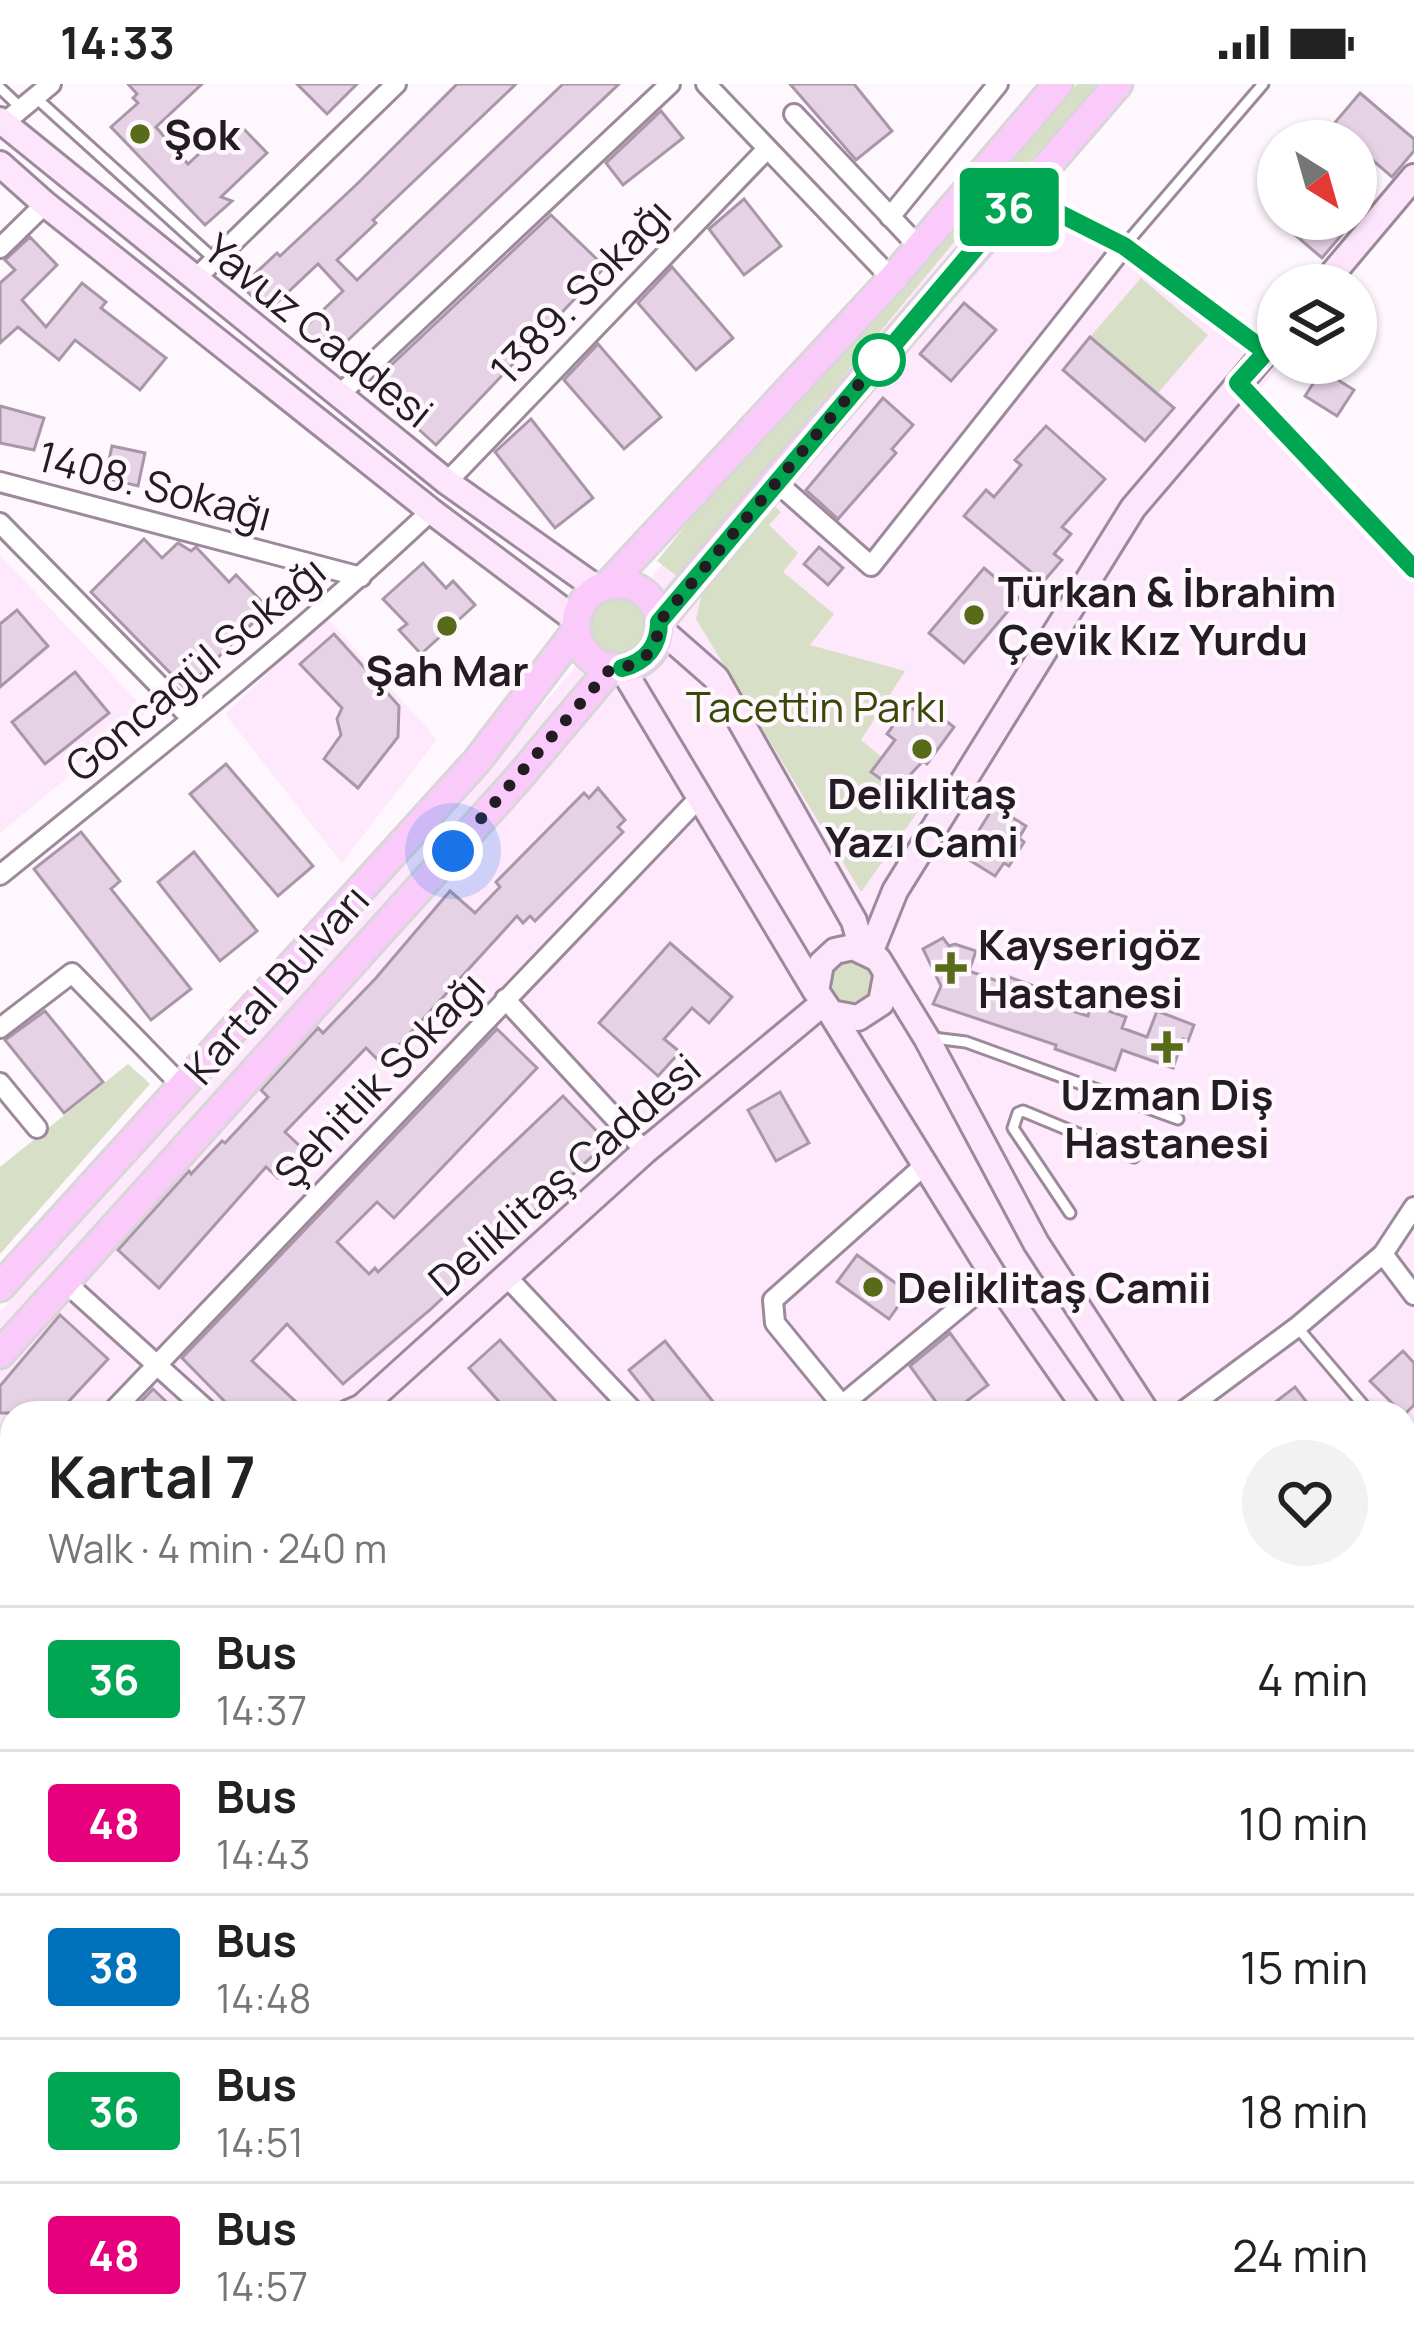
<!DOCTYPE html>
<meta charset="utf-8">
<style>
:root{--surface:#fff;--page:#f2f2f2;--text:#222;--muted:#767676;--line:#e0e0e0}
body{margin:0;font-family:Manrope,sans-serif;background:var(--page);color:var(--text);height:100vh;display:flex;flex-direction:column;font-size:45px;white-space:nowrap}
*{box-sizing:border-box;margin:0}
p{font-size:39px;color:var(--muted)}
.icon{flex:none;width:66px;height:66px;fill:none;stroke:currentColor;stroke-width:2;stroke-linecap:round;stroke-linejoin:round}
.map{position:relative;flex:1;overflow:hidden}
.drawer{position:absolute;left:0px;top:1317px;width:1416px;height:951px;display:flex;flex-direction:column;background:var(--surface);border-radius:36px 36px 0 0;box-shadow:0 3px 9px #0004}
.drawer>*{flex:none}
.badge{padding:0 24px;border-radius:9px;font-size:42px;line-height:78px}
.needle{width:78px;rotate:143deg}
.tools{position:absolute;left:1257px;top:36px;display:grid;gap:24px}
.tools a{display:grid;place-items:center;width:120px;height:120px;border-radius:50%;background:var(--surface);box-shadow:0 3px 9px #0004;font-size:60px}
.you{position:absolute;width:60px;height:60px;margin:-30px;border:9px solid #fff;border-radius:50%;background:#1a73e8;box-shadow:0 0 0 18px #1a73e833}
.map>.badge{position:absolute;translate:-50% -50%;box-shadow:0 0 0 6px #fff}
.round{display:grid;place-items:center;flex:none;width:126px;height:126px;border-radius:63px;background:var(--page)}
.overview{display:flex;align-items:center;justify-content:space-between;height:204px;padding:0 48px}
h1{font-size:57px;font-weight:700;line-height:90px}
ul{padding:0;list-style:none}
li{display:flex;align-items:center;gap:36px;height:144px;padding:0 48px;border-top:3px solid var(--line)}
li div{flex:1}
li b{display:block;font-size:45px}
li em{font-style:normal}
li .badge{min-width:132px;font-weight:700;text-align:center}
.status{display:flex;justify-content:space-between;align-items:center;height:84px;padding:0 60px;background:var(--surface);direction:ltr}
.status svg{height:33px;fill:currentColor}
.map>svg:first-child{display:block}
.built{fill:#fde8fc}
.green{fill:#d7dfc6}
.building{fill:#e6d2e5;stroke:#a996a8;stroke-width:3}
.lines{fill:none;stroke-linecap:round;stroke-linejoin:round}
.lane-casing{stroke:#9c899b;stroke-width:15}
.street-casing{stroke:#9c899b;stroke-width:24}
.secondary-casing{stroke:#9c899b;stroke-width:30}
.primary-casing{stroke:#d8d6d7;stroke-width:33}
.path{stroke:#aea6ad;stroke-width:3;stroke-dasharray:3 9;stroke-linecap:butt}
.lane{stroke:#fff;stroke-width:9}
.street{stroke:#fff;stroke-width:18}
.secondary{stroke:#fde5fc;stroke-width:24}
.primary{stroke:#facbfa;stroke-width:27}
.line-casing{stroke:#fff;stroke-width:27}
.line{stroke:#00a651;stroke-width:18}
.walk{stroke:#241c23;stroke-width:12;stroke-dasharray:0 21.6}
.poi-dot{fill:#576b19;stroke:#fff7fe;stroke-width:4.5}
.stop-dot{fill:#fff;stroke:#00a651;stroke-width:6}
.labels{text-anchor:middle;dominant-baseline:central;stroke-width:9;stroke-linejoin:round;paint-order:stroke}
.poi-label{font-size:42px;font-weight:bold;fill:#241c23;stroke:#fff7fe;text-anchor:start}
.street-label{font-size:42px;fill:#241c23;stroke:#fff7fe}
.park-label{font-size:42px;fill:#394807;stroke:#fff7fe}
</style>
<div class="status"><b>14:33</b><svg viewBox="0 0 49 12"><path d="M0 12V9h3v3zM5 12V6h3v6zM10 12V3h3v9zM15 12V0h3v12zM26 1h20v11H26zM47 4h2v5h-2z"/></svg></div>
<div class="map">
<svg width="1414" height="2266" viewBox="0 0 1414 2266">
<rect width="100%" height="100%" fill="#fff7fe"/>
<g class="built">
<polygon points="1000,86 1148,172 1277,286 1253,312 1414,474 1414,2266 788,2266 762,2256 1404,2256 1404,1329 12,1329 12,1696 0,1680 0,1228 88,1125 488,685"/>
<polygon points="0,471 147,628 0,749"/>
<polygon points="326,533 437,655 342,779 225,630"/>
</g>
<g class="green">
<polygon points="1077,0 1100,0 950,163 678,493 657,477 778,327 943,155"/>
<polygon points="1141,194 1208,251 1157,310 1090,253"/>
<polygon points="766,415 781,428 769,441 798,469 783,488 834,530 810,561 905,587 861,656 929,712 861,808 696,535 703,505"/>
<circle cx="618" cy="542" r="29"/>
<circle cx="851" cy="899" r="23"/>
<polygon points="128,980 150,1000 0,1170 0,1083"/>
<polygon points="32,2256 470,2256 494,2266 33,2266"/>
</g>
<g class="building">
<polygon points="128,0 202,0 156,43 188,80 223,47 226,50 241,42 267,69 221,113 232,117 205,141 111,43 138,19 133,14 137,10"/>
<polygon points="297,0 357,0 327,30"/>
<polygon points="457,0 516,0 373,136 376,139 337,176 357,196 563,0 619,0 329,274 302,246 343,207 318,180 267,228 242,202 277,169 280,172 356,101"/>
<polygon points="790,0 854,0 892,47 856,76"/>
<polygon points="1360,9 1414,55 1414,67 1392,93 1356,62 1356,57 1350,57 1332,42"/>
<polygon points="661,27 683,54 623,101 606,79"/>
<polygon points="744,115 781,162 744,191 709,145"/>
<polygon points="551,131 605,183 436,361 370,301"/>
<polygon points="1293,135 1355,135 1322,174 1286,143"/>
<polygon points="30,153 57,181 22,216 46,243 82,199 106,218 101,224 166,274 140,306 75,256 59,276 18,243 0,259 0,199 15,186 5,176"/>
<polygon points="672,183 733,254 696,286 638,219"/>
<polygon points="964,219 996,246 951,297 920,270"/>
<polygon points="1090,253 1174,324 1145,357 1063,286"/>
<polygon points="598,260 661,333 624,365 564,296"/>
<polygon points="1322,286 1354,306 1337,332 1305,312"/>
<polygon points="883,314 913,341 892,365 896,369 838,435 806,406"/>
<polygon points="0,322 44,334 34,366 0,359"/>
<polygon points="531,335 593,414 555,444 495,368"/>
<polygon points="1046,342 1105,395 1062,443 1071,450 1054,470 1062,476 1043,498 964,432 986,406 994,413 1021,381 1015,376"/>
<polygon points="112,362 145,369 138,402 105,394"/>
<polygon points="144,455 162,474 178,459 191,467 196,463 229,498 236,491 268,524 186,605 91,508"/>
<polygon points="819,463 843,484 828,501 804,480"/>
<polygon points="423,479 446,504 453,497 475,521 421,570 399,546 407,540 383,515"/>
<polygon points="984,484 1019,514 964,579 929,549"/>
<polygon points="17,526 48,562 0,603 0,540"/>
<polygon points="334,550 399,622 398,653 358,704 324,675 341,651 337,635 342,624 300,580"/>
<polygon points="75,588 109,629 45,680 12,638"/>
<polygon points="908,621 935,641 941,633 954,643 927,680 923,677 896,706 871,688 895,656 887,650"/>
<polygon points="226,680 313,782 278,812 190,710"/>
<polygon points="598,704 625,736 618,743 623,748 535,837 530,832 523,839 517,832 382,980 366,964 285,1048 304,1066 278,1094 266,1083 159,1204 118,1166 189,1087 191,1090 222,1057 225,1059 268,1013 261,1006 318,944 323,949 376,894 450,807 475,829 500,803 496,798 584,709 589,714"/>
<polygon points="994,722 1026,742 1019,754 1024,758 1009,782 1004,779 995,792 963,772"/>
<polygon points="81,748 120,797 111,805 191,905 151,936 34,785"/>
<polygon points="194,768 257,847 220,877 158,798"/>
<polygon points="943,854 949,862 955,860 976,867 969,887 1006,900 1009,893 1034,902 1032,909 1047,914 1045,918 1088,932 1091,921 1126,933 1122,944 1147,953 1157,927 1194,941 1188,957 1183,955 1173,984 1122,966 1115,986 1055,965 1056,961 933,920 941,902 923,865"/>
<polygon points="670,859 732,913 709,939 692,924 664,955 680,968 658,992 599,939"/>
<polygon points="45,927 103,998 64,1029 5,956"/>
<polygon points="497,945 537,984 394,1134 377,1118 337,1158 369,1190 375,1184 378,1188 563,1012 607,1058 431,1225 343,1300 287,1240 252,1277 308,1329 236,1329 182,1274"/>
<polygon points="780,1008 809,1059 776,1077 748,1026"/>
<polygon points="857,1171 908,1208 889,1235 837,1198"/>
<polygon points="60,1231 108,1275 58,1329 0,1329 0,1302"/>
<polygon points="950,1249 988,1301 951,1329 944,1329 910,1282"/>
<polygon points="500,1256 560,1322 552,1329 509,1329 469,1284"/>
<polygon points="665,1257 715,1320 704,1329 663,1329 629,1286"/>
<polygon points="1403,1267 1414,1279 1414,1321 1404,1331 1370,1297"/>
<polygon points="1295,1303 1315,1329 1261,1329"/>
<polygon points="153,1305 178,1329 130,1329"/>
</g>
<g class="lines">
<g class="lane-casing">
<g id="lane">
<polyline points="0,4 21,24"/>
<polyline points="35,13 213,174"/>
<polyline points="1124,162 1263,0"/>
<polyline points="933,954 966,958 1178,1035"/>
<polyline points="1070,1129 1013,1044 1018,1029 1023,1027 1134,1073"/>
<polyline points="1297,1243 1370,1329"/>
<polyline points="1404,1369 1414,1381"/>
<polyline points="1150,2256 1185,2266"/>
<polyline points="967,2266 971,2256"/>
<polyline points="1192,2266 1199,2256"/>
</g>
</g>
<g class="street-casing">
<g id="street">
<polyline points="706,0 892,195"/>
<polyline points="794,30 919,163"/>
<polyline points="4,39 51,0"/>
<polyline points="1021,110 1124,162 1266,268"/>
<polyline points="890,133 998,0"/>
<polyline points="0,164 45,120"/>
<polyline points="194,196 396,0"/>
<polyline points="1238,299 1414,485"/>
<polyline points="339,311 670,0"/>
<polyline points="775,397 871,482 1124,162"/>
<polyline points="0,398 361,493"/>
<polyline points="447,398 766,66"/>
<polyline points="0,439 192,635"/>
<path d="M0 791C146 673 294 556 431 427"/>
<polyline points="505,915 645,1067"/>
<polyline points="0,944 72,889 182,1002"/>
<polyline points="0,999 37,1044"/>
<polyline points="1383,1170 1414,1211"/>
<polyline points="506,1192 635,1329"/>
<polyline points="65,1198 210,1329"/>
<polyline points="842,1321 775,1239 773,1216 927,1079"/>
<polyline points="836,1326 995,1194"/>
<polyline points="111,1329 701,712"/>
<polyline points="1181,1329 1297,1243 1383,1170 1414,1123"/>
<polyline points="0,1452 12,1439"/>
<polyline points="0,1635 12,1636"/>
<polyline points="1404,2227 1414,2230"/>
</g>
</g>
<g class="secondary-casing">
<g id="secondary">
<polyline points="0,36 447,398 598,505"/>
<polyline points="0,80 45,120 431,427 576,536"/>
<polyline points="1323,201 1414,93"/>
<polyline points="659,544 716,594 854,837 862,865"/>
<polyline points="622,584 815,906"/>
<polyline points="870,869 895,807 1133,424 1278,254"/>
<polyline points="886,892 881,919 858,934 831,929 816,907 821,880 835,867 853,863 878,875 927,955 1036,1159 1147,1329"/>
<polyline points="831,929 995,1194 1089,1329"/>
<polyline points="348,1329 362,1323 645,1067 822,920"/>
<polyline points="1404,1671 1414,1684"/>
<polyline points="1404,1742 1414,1754"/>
<polyline points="1404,1998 1414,1995"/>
<polyline points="0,2048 12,2184"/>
<polyline points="18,2256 19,2266"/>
</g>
</g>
<g class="primary-casing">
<g id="primary">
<circle cx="618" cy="542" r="42"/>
<polyline points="607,502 892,195 1058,0"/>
<polyline points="659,538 775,397 1118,0"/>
<polyline points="0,1203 477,677 576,547"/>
<polyline points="0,1270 515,698 611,584"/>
<polyline points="0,1651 12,1666"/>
<polyline points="0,1714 12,1733"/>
<polyline points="0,1937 12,1934"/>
<polyline points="0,2013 12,2017"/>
<polyline points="688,2256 714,2266"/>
<polyline points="831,2256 857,2266"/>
</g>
</g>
<polyline class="path" points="435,2266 442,2256"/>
<use href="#lane" class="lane"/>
<use href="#street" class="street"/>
<use href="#secondary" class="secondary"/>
<use href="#primary" class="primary"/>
</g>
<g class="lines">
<g class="line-casing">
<path id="line" d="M622 584C646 578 659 562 659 538L1021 110 1124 162 1266 268 1238 299 1414 485"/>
</g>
<use href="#line" class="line"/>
<path class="walk" d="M453 767 611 584C641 584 658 567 659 538L879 276"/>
</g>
<g class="poi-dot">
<circle cx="140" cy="50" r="12"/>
<circle cx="974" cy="531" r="12"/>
<circle cx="447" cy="542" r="12"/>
<circle cx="922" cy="665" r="12"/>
<path d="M945 866h12v12h12v12h-12v12h-12v-12h-12v-12h12z"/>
<path d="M1161 945h12v12h12v12h-12v12h-12v-12h-12v-12h12z"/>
<circle cx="873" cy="1203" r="12"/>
</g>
<circle class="stop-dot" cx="879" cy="276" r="24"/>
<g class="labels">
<g class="poi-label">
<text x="164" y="50">Şok</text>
<text x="998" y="507">Türkan &amp; İbrahim<tspan x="998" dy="48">Çevik Kız Yurdu</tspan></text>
<text x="447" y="586" text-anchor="middle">Şah Mar</text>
<text x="922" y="709" text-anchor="middle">Deliklitaş<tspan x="922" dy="48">Yazı Cami</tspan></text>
<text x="978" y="860">Kayserigöz<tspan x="978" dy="48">Hastanesi</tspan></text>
<text x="1167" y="1010" text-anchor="middle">Uzman Diş<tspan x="1167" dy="48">Hastanesi</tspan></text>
<text x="897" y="1203">Deliklitaş Camii</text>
</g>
<g class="street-label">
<text transform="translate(580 207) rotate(-46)">1389. Sokağı</text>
<text transform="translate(319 246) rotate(39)">Yavuz Caddesi</text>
<text transform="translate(155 401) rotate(15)">1408. Sokağı</text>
<text transform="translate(195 584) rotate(-40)">Goncagül Sokağı</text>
<text transform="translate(276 900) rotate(-48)">Kartal Bulvarı</text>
<text transform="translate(379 995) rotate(-46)">Şehitlik Sokağı</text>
<text transform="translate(564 1090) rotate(-41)">Deliklitaş Caddesi</text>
</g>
<g class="park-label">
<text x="816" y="622">Tacettin Parkı</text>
</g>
</g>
</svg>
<div class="tools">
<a><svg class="needle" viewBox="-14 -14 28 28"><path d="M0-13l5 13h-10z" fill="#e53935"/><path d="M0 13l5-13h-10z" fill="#767676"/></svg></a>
<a><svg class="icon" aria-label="layers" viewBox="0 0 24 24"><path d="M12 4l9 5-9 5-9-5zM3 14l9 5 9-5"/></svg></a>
</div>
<div class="you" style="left:453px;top:767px"></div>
<b class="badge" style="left:1009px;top:123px;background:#00a651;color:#fff">36</b>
<section class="drawer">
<div class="overview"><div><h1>Kartal 7</h1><p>Walk · 4 min · 240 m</p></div><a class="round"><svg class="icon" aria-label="heart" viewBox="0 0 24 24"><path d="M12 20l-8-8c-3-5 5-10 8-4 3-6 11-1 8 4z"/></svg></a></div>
<ul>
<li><span class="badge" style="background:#00a651;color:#fff">36</span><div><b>Bus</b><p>14:37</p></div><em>4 min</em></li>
<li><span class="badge" style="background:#e6007e;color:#fff">48</span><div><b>Bus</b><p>14:43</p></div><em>10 min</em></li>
<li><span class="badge" style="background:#0072bc;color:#fff">38</span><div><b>Bus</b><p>14:48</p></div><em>15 min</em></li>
<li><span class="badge" style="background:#00a651;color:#fff">36</span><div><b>Bus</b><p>14:51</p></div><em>18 min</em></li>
<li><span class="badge" style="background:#e6007e;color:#fff">48</span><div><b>Bus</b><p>14:57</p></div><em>24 min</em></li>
</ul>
</section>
</div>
